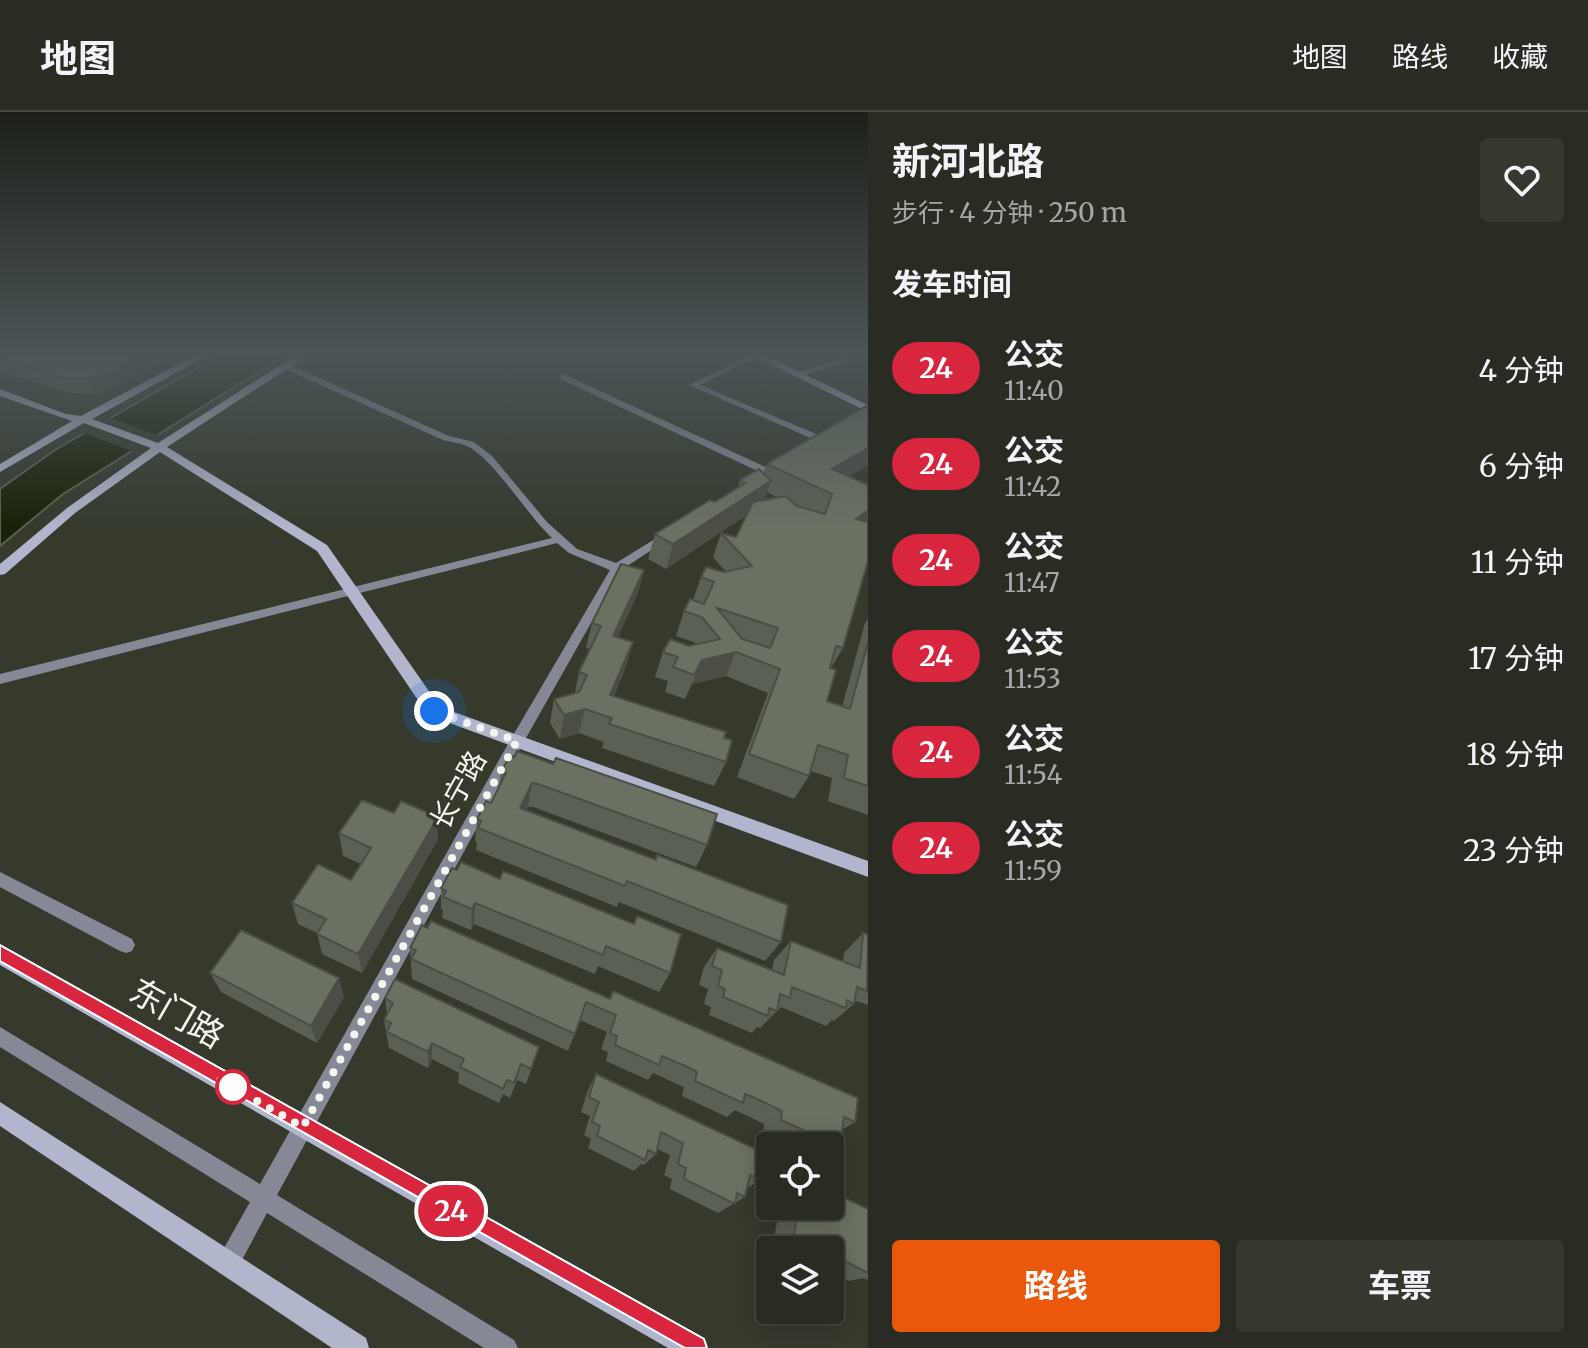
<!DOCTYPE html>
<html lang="zh">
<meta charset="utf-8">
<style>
:root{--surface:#282c22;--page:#34382f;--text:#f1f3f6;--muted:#a5a7a5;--line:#444840;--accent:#ea580c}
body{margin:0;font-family:Merriweather,"Noto Sans SC",serif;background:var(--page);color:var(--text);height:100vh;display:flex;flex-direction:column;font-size:30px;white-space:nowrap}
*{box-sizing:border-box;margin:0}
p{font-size:26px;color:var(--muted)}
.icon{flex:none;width:44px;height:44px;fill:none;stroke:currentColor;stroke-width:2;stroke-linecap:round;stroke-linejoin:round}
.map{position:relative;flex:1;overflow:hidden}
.sheet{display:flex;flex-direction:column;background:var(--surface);width:720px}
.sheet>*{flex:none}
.badge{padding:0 16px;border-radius:26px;font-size:28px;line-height:52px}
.buttons{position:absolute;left:756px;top:1020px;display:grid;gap:16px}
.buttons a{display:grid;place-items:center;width:88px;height:88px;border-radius:8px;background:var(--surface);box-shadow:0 4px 20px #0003,0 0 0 2px var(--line);font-size:40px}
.you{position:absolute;width:40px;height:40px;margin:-20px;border:6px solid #fff;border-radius:50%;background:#1a73e8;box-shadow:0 0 0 12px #1a73e833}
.map>.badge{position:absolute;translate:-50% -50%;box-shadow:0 0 0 4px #fff}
h2{padding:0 24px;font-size:30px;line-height:72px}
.round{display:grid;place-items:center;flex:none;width:84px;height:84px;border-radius:8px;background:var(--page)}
.headline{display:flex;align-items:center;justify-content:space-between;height:136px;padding:0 24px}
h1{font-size:38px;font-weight:700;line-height:60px}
.primary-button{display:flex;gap:16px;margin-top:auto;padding:16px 24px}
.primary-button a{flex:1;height:92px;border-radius:8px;background:var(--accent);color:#fff;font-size:32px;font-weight:700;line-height:92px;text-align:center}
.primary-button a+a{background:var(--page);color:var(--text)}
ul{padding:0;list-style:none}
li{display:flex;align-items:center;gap:24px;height:96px;padding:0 24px}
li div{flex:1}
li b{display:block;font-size:30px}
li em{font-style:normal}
li .badge{min-width:88px;font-weight:700;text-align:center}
header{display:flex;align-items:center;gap:48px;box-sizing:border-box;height:112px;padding:0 40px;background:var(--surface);border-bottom:2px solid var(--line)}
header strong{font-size:38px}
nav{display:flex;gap:44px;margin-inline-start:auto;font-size:28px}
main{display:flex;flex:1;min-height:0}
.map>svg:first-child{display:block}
.water{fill:#192208;stroke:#5a624d;stroke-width:2}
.pier{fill:#353a2d}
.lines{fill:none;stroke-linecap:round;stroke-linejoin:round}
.lane{stroke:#858996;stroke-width:5}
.street{fill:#858996;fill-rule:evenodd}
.secondary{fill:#b1b6cc;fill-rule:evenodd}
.wall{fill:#5b6054;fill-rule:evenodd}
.shaded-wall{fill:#4a4e45}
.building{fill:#6a7062;stroke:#4a4e45;stroke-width:2;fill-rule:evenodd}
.line{fill:#d7263d;stroke:#fff;stroke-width:2}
.walk{stroke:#f3f6ee;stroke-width:8;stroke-dasharray:0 14.4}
.stop-dot{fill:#fff;stroke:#d7263d;stroke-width:4}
.labels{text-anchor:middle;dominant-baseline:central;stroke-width:7;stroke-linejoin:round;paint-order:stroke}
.street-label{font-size:28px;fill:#f3f6ee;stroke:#353a2d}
.near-street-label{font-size:34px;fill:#f3f6ee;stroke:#353a2d}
</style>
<header>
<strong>地图</strong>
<nav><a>地图</a><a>路线</a><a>收藏</a></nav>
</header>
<main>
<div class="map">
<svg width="868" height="1236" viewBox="0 0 868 1236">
<rect width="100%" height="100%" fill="#353a2d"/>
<polygon class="water" points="222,242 287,242 63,382 0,434 0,377 55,338"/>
<polygon class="pier" points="107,305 160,324 134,340 81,320"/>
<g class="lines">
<polyline class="lane" points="799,263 839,249 847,242"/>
<g class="street">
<polygon points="752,242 761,243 700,273 821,324 821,328 815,328 689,273"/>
<path d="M286 251 449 324 474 330 492 344 547 410 577 437 616 451 663 422 667 421 673 424 621 458 522 633 277 1083 514 1228 518 1236H484L267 1101 235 1161 227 1164 219 1161 216 1153 219 1145 250 1090 0 935V915L260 1072 512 625 610 458 569 441 557 431 0 572V562L552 426C527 403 493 346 467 334 460 331 450 330 443 328L283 256 282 254Z"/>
<polygon points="563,262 770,357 771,359 762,361 560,267 560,263"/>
<polygon points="0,760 132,827 135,833 132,839 126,841 120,839 0,775"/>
</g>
<g class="secondary">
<polygon points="197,242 210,242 92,307 158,331 298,242 310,242 167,335 327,433 440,595 868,749 868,765 428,603 317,439 160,340 75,401 5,462 0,463 0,452 67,396 151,336 84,311 0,360 0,352 72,309 0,284 0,277 66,302 81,304"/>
<polygon points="750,242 763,242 868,293 868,300"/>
<polygon points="0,832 704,1226 707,1236 668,1236 0,853"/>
<polygon points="0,990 366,1226 369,1236 332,1236 0,1014"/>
</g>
</g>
<g class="wall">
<polygon points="0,242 174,242 114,276 93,282 70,281 0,259"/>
<polygon points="779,242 832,242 831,246 805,255"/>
<path d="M868 293V353L849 364 843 536 831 556 827 589 842 595 865 511 868 507V703L828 689 832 666 810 659 809 664 794 687 737 665 768 581 726 564 692 572 685 587 665 580 668 569 655 565 663 540 696 532 694 530 676 524 684 499 693 488 701 465 726 460 713 445 721 421 736 425 746 403 666 457 648 447 655 422 715 390 738 376 740 368 763 361 767 352ZM767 380 777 385 764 388Z"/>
<polygon points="644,458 637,483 618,525 633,530 626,554 614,584 724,626 726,650 714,674 602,636 604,630 579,621 560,627 550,611 554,587 575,581 579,560 590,537 586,536 592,511"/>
<polygon points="510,644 707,733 696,755 533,695 528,695 526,698 781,830 765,849 619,790 617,795 476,738 477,730 475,729 477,707 491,691 499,673 501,660"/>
<polygon points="394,701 438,705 438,727 362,861 322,842 317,821 298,812 292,791 351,768 361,752 343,744 339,721"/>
<polygon points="457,758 500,767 634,812 637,804 670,861 659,880 598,854 595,862 474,812 471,818 442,806 443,798 441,797 441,776"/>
<polygon points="863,821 868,823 868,893 856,889 854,892 834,909 832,908 826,914 781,895 760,916 757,915 752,921 709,903 711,895 704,892 708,877 699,873 704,855 717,836 772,858 774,848 791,829 843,849 844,841"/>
<polygon points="410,836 609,887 613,879 855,1010 843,1017 841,1025 827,1034 790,1034 763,1021 764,1012 737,999 735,998 727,1005 682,984 684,975 677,972 653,961 648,968 606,949 608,940 601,937 607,920 580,908 568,939 412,867"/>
<polygon points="210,861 344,885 317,931 221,880"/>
<polygon points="385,886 539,935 526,972 517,968 510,986 503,982 499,991 458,971 459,961 432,947 428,956 389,936 384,908 387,903"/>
<polygon points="596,962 761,1068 747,1076 745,1085 718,1101 670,1077 672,1067 664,1063 670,1043 657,1037 656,1042 644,1053 641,1052 634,1059 588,1036 591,1027 584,1023 590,1004 581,1000 588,978"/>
<polygon points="780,1094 830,1094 868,1097 868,1168 864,1166 848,1169 830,1160 830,1138 808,1138 805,1136 800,1138 786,1138 773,1132"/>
</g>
<g class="shaded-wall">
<polygon points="143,242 174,242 114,276 93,282 88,267"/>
<polygon points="810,242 832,242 831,246 805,255"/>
<polygon points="868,336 868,353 825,379 832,357"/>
<polygon points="771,369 762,393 666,457 673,432"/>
<polygon points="868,398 868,412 856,407"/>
<polygon points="644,458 637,483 607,549 613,524"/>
<polygon points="633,530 626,554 604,607 610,583"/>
<polygon points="736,540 726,564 692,572 685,587 702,548"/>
<polygon points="585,597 579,621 560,627 564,603"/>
<polygon points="532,671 528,695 517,719 520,696"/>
<polygon points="438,705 438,727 362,861 358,842"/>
<polygon points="475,791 474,812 471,818 472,797"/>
<polygon points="339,866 344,885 317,931 311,914"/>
<polygon points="432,931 432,947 428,956 428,940"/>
</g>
<g class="building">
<polygon points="0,242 143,242 109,261 88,267 64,266 0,246"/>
<path d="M868 293V336L832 357 868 373V398L856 407 868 410V449L843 536 836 534 830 556 836 558 827 589 850 597 868 530V674L844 666 848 643 818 633 809 664 749 642 780 557 736 540 702 548 694 563 673 555 678 545 663 540 670 527 689 534 720 527 702 505 684 499 690 487 704 492 714 470 701 465 706 455 724 460 752 454 721 421 736 425 753 390 786 384 797 394 825 402 832 382 767 352ZM717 496 778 516 770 536 742 527Z"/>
<polygon points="759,357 771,369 673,432 655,422 710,388 715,390 745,371 740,368"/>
<polygon points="621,452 644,458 613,524 633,530 610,583 726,620 724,626 732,628 726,650 609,612 612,606 585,597 564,603 554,587 579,580 587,563 579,560 601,514 592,511"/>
<polygon points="517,639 553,652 556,646 717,702 707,733 538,672 532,671 520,696 656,748 657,743 788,793 781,830 627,769 625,774 478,716 481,709 477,707 486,689 491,691 506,661 501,660 510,644 514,645"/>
<polygon points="362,688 394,701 401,689 438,705 358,842 317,822 326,807 292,791 318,752 351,768 371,736 339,721"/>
<polygon points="461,750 500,767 503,759 634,812 637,804 681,822 670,861 606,834 603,843 475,791 472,797 443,785 446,779 441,776 452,756 457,758"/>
<polygon points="431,809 610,887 613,879 858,986 855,1010 844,1005 841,1025 833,1021 832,1031 781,1008 782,999 753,985 745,982 743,991 695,969 697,960 690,956 662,944 659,953 615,933 617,924 610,921 616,903 586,890 575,922 411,847 416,838 410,836 422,813 427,816"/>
<polygon points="241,818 339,866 311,914 210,861"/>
<polygon points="863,821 868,823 867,879 857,875 854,892 847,888 846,896 792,875 790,886 780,882 777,899 769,896 768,904 723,885 725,877 718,874 722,858 712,854 717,836 784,863 791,829 860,856"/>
<polygon points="395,867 539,935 531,957 521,952 514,971 507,968 503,977 460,955 464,947 432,931 428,940 387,920 391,911 384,908 393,891 385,886"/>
<polygon points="596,962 766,1042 761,1068 750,1063 745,1085 737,1081 735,1092 684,1067 686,1056 678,1052 683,1031 661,1020 656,1042 648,1038 645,1048 597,1024 600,1014 592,1010 599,990 589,985"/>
<polygon points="830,1079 868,1097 868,1161 837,1145 838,1134 814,1123 813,1134 794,1124 798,1094 830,1094"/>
</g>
<linearGradient id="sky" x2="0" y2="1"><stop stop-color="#1d2019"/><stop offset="0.58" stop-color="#4b5557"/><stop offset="1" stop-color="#4b5557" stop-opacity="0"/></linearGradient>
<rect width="868" height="415" fill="url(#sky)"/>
<polygon class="line" points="0,833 704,1227 707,1236 685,1236 0,849"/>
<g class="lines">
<polyline class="walk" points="233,975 220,968 303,1015 517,629 434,599"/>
</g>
<circle class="stop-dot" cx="233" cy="975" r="16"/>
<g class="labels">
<g class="street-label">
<text transform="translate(458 678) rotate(-61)">长宁路</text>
</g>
<g class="near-street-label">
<text transform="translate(177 901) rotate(30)">东门路</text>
</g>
</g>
</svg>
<div class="buttons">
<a><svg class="icon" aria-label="locate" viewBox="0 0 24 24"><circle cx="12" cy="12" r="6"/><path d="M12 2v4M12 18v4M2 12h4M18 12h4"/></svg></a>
<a><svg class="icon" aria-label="layers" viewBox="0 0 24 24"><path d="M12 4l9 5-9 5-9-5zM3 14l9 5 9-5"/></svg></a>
</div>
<div class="you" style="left:434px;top:599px"></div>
<b class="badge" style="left:451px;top:1099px;background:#d7263d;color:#fff">24</b>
</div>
<section class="sheet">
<div class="headline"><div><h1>新河北路</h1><p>步行 · 4 分钟 · 250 m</p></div><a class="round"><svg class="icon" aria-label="heart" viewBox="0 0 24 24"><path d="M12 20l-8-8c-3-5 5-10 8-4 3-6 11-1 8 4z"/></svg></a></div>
<h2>发车时间</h2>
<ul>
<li><span class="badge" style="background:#d7263d;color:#fff">24</span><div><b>公交</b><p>11:40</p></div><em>4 分钟</em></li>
<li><span class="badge" style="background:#d7263d;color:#fff">24</span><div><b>公交</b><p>11:42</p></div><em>6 分钟</em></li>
<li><span class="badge" style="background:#d7263d;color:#fff">24</span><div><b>公交</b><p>11:47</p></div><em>11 分钟</em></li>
<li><span class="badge" style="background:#d7263d;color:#fff">24</span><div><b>公交</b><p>11:53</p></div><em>17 分钟</em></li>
<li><span class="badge" style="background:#d7263d;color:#fff">24</span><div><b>公交</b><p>11:54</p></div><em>18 分钟</em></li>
<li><span class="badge" style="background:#d7263d;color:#fff">24</span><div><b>公交</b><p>11:59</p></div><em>23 分钟</em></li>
</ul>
<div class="primary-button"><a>路线</a><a>车票</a></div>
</section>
</main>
